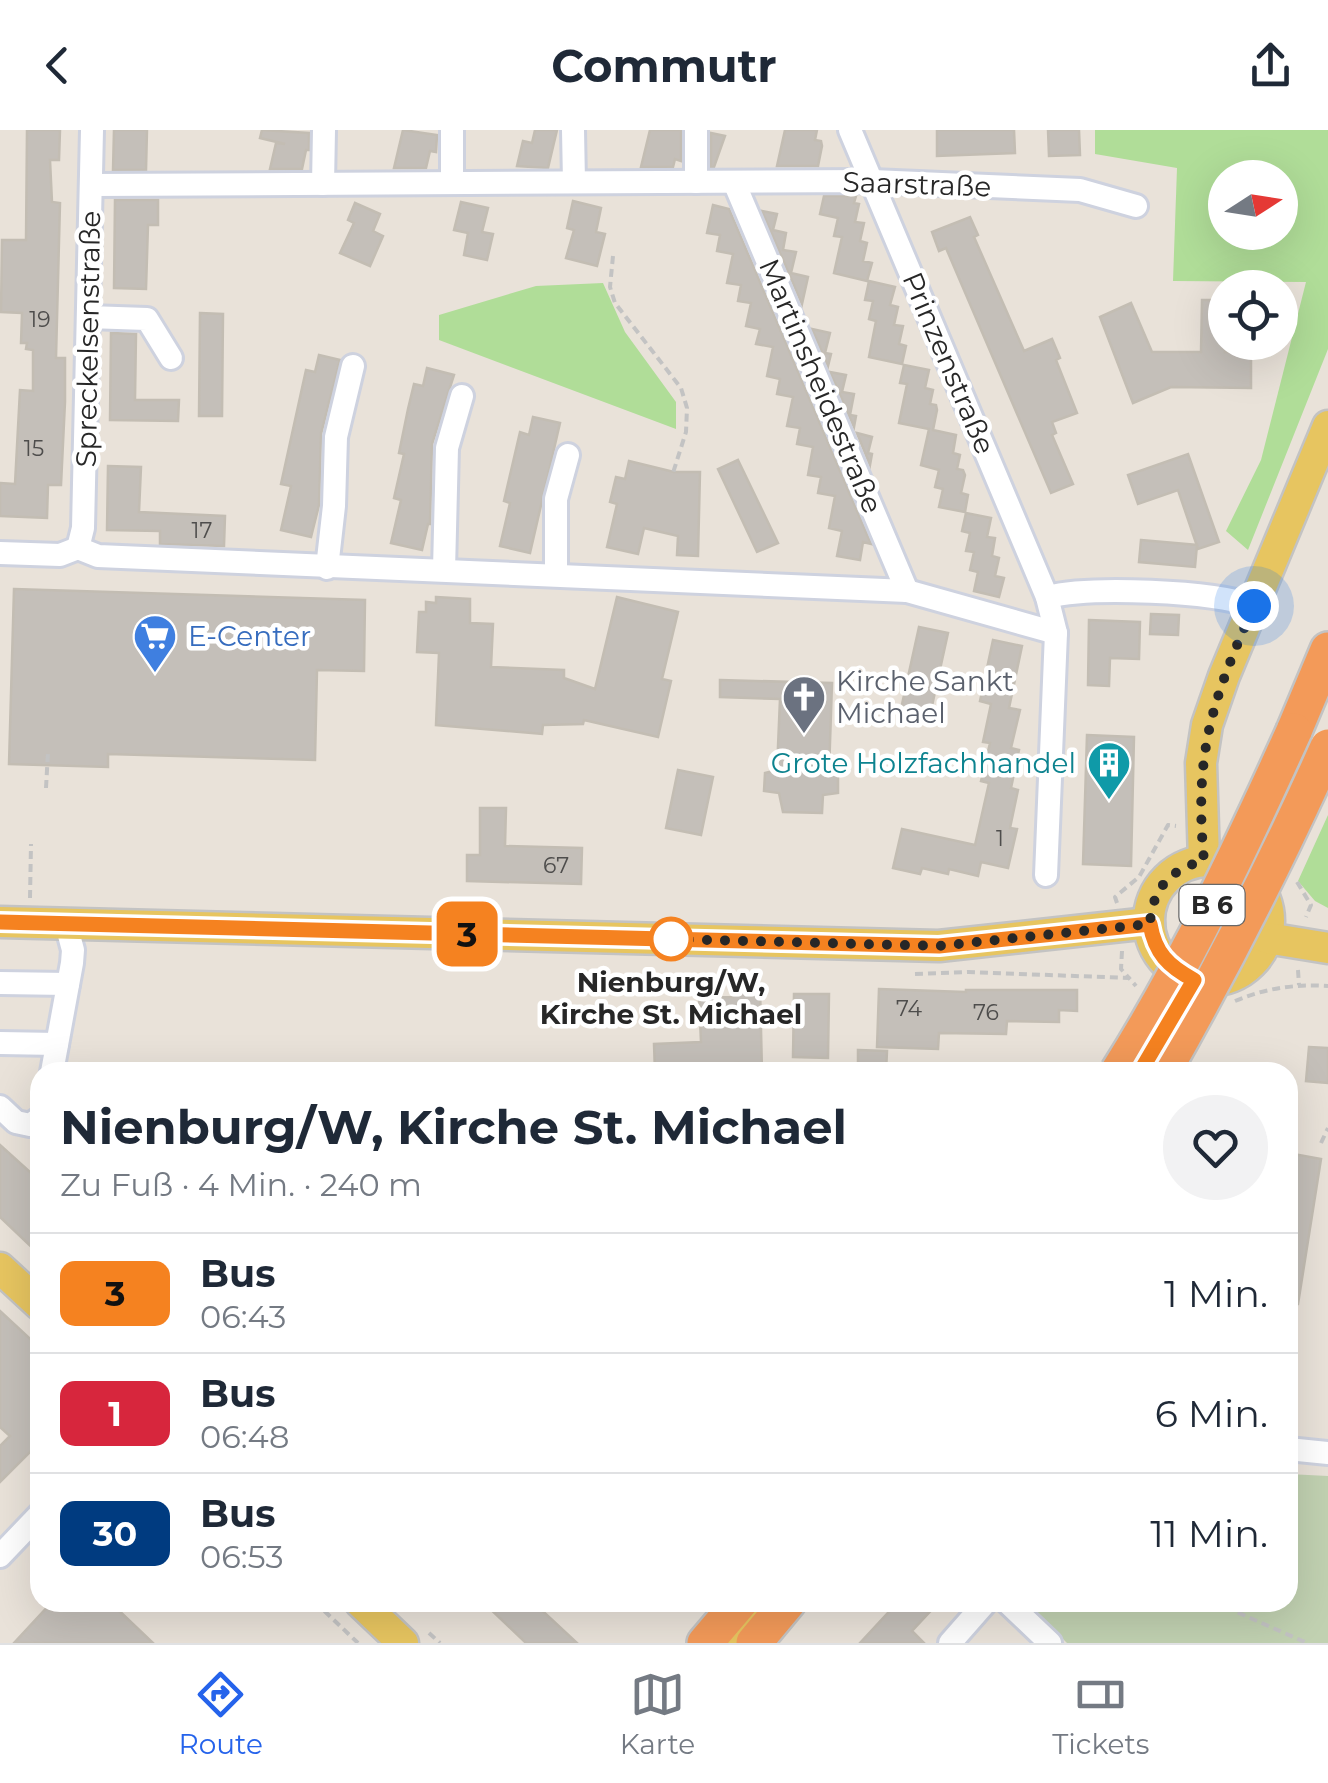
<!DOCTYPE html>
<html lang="de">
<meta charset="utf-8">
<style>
:root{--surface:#fff;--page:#f2f2f3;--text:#1f2937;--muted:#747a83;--line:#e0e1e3;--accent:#2563eb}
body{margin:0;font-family:Montserrat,sans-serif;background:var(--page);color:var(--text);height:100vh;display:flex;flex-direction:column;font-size:38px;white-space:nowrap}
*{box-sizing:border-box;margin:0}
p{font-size:32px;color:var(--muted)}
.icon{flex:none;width:55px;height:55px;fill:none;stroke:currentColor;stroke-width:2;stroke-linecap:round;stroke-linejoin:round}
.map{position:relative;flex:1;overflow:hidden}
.panel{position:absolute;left:30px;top:932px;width:1268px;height:550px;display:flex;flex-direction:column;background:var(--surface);border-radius:30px;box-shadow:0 10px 40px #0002}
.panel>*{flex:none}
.badge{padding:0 20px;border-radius:15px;font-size:35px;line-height:65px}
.needle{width:65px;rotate:78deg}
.fabs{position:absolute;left:1208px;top:30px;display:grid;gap:20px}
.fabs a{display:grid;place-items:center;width:90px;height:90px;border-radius:50%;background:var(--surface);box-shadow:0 10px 40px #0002;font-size:50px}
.you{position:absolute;width:50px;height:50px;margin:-25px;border:8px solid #fff;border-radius:50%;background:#1a73e8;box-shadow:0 0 0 15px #1a73e833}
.map>.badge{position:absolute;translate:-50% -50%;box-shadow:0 0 0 5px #fff}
.round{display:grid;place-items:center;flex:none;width:105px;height:105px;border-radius:52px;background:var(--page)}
.headline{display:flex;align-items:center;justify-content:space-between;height:170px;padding:0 30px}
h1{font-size:48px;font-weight:700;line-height:75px}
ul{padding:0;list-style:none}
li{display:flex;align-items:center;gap:30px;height:120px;padding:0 30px;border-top:2px solid var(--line)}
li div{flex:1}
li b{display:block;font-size:38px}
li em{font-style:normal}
li .badge{min-width:110px;font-weight:700;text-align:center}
header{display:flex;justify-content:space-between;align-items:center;height:130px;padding:0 30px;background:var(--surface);font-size:45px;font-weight:700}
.menu{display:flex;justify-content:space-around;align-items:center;height:140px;border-top:2px solid var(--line);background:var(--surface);font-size:28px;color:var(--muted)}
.menu a{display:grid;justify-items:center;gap:5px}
.menu .on{color:var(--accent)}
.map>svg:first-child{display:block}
.green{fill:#b0dd98;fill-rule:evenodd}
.cemetery{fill:#c1d1b1}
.building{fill:#c4bfb9;stroke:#c3bdb3;stroke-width:2.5}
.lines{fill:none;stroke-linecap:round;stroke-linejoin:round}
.minor-casing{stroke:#ced2df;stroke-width:28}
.major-casing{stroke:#c3c3c3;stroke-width:35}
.highway-casing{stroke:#c3c3c3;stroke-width:40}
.path{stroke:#c3c3c3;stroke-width:4;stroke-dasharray:8 5;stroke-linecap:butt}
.minor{stroke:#fff;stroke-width:22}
.major{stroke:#e7c560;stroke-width:30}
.highway{stroke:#f39a59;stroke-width:35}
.highway-bridge-casing{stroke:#c3c3c3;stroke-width:40;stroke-linecap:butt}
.highway-bridge{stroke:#f39a59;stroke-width:35}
.line-casing{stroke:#fff;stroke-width:22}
.line{stroke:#f58220;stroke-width:15}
.walk{stroke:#272727;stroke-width:10;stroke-dasharray:0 18}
.stop-dot{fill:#fff;stroke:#f58220;stroke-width:5}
.labels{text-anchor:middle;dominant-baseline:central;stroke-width:9;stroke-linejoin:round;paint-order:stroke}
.number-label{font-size:22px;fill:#4e4d4c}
.shield{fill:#fff;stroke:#686868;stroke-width:2.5}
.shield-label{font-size:25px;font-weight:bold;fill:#272727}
.street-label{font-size:28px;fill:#272727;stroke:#fff}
.shop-label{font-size:28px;fill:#366cbe;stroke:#fff;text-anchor:start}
.worship-label{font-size:28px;fill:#5b616d;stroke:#fff;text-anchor:start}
.culture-label{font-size:28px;fill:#0d838f;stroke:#fff;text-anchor:end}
.stop-label{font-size:28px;font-weight:bold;fill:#272727;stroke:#fff}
</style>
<header><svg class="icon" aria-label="back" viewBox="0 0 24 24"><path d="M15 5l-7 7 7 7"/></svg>Commutr<svg class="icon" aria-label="share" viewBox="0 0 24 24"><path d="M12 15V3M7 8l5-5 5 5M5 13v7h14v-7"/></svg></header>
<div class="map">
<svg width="1328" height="1513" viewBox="0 0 1328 1513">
<rect width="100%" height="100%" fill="#e9e2d9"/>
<g class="green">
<path d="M1095 0H1328V219L1248 420 1226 401 1261 330 1306 152 1173 151 1177 38 1095 24ZM1225 48H1280V102H1225Z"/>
<polygon points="603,153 625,202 676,272 676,299 439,210 439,185 536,156"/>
<polygon points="1328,685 1328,778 1315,771 1298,751"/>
</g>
<polygon class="cemetery" points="1288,1344 1328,1346 1328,1513 1067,1513 1027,1473 1288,1472"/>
<g class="building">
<polygon points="27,0 60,0 59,30 50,30 52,72 60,73 56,228 65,228 65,272 61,355 48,355 47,388 0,386 0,353 15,354 20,260 33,261 33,220 26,219 27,213 21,213 22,183 1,182 2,110 26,110"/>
<polygon points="114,0 147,0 146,40 113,40"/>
<polygon points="262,0 309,3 309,20 306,20 302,39 270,39 276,13 285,14 260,8"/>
<polygon points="403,0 437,5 436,22 430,21 426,38 394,38"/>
<polygon points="535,0 557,0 548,38 517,36 523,11 532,13"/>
<polygon points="650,0 681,0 681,31 675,29 673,37 641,37"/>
<polygon points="785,0 817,0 815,10 821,11 822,16 818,36 777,36"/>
<polygon points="937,0 1014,0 1015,23 937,26"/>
<polygon points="1048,0 1079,0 1080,25 1049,26"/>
<polygon points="711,3 725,6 714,37 711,37"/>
<polygon points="824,66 856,66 854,73 859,74 855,92 864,93 860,111 867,113 863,131 872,133 867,151 834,143 842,107 834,106 838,88 820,84"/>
<polygon points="115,70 158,70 158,95 148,95 146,159 114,158"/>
<polygon points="573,71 601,78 596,102 605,104 597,136 566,128 574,100 567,98"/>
<polygon points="461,72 488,78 482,102 493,104 487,130 464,125 468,103 454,100"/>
<polygon points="355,73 380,84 373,101 383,106 370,136 340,123 354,93 348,90"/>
<polygon points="713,75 729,79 871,414 863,412 860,430 837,426 842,401 829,398 835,366 818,363 821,347 808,345 813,317 797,314 800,298 787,296 793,267 777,264 780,249 767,246 773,217 756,214 760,199 746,196 751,173 738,171 741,155 727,153 733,124 717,121 720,105 707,103"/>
<polygon points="762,81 777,84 773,100 786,103 783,120 796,122 791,143 808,147 802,174"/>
<polygon points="970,87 978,105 974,107 1024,221 1052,209 1060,228 1056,230 1077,283 1052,292 1056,303 1052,305 1073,354 1051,363 946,118 939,121 932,102"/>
<polygon points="869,151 895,157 890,175 898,177 894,195 903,196 899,214 906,216 902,234 869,227 876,191 869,189 873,171 865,170"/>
<polygon points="1202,170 1225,170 1225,222 1251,222 1251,258 1171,257 1133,273 1100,187 1131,173 1152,222 1201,222"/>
<polygon points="200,183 223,184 222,286 199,286"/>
<polygon points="812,199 830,203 825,223 831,224 828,236"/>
<polygon points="111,203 136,204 135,270 179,270 178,291 110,290"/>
<polygon points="319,225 340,230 321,304 319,375 311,407 281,400 291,356 281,354 306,240 315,242"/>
<polygon points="904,235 929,240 925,258 933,260 930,274 936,275 937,280 933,300 956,305 953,323 960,325 957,339 963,340 965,345 961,363 968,365 965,382 939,377 943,359 935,357 939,340 921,335 929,299 899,293 907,254 900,253"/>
<polygon points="427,238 454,245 432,314 430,394 428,394 422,420 391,413 401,370 394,368 404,324 399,323 408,279 414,254 423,256"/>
<polygon points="830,242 846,245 842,262 854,264 850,285 856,286 854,297"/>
<polygon points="533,287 560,293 530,423 500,416 510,373 504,371 520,302 529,305"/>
<polygon points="857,303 872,307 868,323 872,324 870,335"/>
<polygon points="1188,324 1219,412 1198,419 1178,360 1138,374 1128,345"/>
<polygon points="738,330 778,413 757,422 718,339"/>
<polygon points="629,331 674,342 700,342 698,426 677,425 678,406 644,398 638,424 607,417 617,374 610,372 616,347 625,349"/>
<polygon points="108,336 141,337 139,382 225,386 224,416 160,414 160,401 107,400"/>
<polygon points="966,383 991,388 987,407 995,408 992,426 999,428 995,446 1004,448 999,467 974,461 978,442 970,440 974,422 966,421 970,403 962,401"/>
<polygon points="1141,410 1197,415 1195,437 1139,432"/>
<polygon points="14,459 365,470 364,541 317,540 315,630 108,624 108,637 9,634"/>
<polygon points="436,467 470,469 470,493 493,494 491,537 564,540 564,548 595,559 617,467 678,482 662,549 671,551 658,607 584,590 583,594 543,595 542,604 436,595 439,523 417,522 419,482 426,482 426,472 436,473"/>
<polygon points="1151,484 1179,485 1178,505 1150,504"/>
<polygon points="1089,490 1140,492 1139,529 1110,528 1109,556 1088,555"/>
<polygon points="919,497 948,503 928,594 899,588"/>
<polygon points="993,510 1022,516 1009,578 1020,580 1011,618 1019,620 1011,658 1018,660 1010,698 1017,699 1008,738 981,732 978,746 949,739 948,744 922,738 920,744 893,738 902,699 975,715 989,653 981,651 990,613 983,612 991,574 980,571"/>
<polygon points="720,550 832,553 829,643 838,644 838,663 823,665 822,683 783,682 779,663 764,661 765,643 777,640 780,569 720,567"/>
<polygon points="1087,605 1134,607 1131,736 1083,734"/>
<polygon points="678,640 713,647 701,705 666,698"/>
<polygon points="480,678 506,678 505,716 582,718 581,754 467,751 467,725 480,725"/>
<polygon points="733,857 760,857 762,942 738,942 738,933 690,935 690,942 655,942 654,914 701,912 699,868 733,867"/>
<polygon points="879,859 966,862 966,860 1077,860 1077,881 1059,880 1059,892 1007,891 1006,904 939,903 938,919 877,917"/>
<polygon points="794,864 829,864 828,928 793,927"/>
<polygon points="1309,917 1328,918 1328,953 1306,951"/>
<polygon points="858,920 887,921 886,942 858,942"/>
<polygon points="0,1015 40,1051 40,1125 0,1087"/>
<polygon points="1288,1023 1321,1029 1298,1174 1288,1174"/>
<polygon points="0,1181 40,1218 40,1312 0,1352 0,1316 10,1306 0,1297"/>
<polygon points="52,1472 110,1472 153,1513 14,1513"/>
<polygon points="483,1472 533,1472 577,1513 526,1513"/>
<polygon points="898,1472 939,1472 912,1501 924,1513 860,1513"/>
</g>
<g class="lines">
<g class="minor-casing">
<g id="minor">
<polyline points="452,0 452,53"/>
<polyline points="573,0 574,52"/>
<polyline points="850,0 1047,467 1056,503 1046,745"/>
<polyline points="696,52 696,0"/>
<polyline points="734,52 907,461"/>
<polyline points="323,54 324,0"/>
<polyline points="91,55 872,51 1080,60 1136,76"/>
<polyline points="88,187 147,189 171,228"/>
<polyline points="78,418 83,398 92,0"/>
<polyline points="0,423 60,425 78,418 98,426 907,461 1056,503"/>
<polyline points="327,438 334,376 336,307 353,236"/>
<polyline points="444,440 447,318 462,266"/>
<polyline points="556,444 556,369 568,325"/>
<path d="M1047 467C1091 456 1211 461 1254 476"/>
<polyline points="0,853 68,854"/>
<polyline points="0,913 57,914"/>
<polyline points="52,942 72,833 73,820 66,794"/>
<polyline points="0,977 16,992 30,995 40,988"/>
<polyline points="1288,1319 1328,1323"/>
<polyline points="0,1426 40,1384"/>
<polyline points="1007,1472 1050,1513"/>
<polyline points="950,1513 986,1472"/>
</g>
</g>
<g class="major-casing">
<g id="major">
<polyline points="1204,731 1201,633 1207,595 1224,546 1328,296"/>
<circle cx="1209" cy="791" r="60"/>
<polyline points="0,792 939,816 1149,793"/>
<polyline points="1267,808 1328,818"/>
<polyline points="1140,942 1194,850"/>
<polyline points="0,1138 40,1175"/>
<polyline points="360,1472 403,1513"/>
<polyline points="729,1513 763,1472"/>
</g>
</g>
<g class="highway-casing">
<g id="highway">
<polyline points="1294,601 1328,520"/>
<polyline points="705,1513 740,1472"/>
<polyline points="754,1513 788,1472"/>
</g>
</g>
<g class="path">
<polyline points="613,126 610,157 615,173 681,258 687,278 686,302 672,346"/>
<polyline points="46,658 48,622"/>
<polyline points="1297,752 1311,775 1306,787"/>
<polyline points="30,768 31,714"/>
<polyline points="1117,773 1115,767 1139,747 1168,695 1176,696"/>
<polyline points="1122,821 1121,839 1129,848"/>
<polyline points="1298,840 1299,855"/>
<polyline points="915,844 968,842 1129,848 1136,856"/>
<path d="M1235 871C1266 858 1295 854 1328 856"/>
<polyline points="1321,1013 1328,998"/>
<polyline points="315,1472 358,1513"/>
<polyline points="1214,1472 1307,1513"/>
<polyline points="429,1503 440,1513"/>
</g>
<use href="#minor" class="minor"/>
<use href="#major" class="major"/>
<use href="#highway" class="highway"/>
<g class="highway-bridge-casing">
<g id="highway-bridge">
<path d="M1118 942C1186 834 1241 718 1294 601"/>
<path d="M1163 942C1223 836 1278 729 1328 617"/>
</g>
</g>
<use href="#highway-bridge" class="highway-bridge"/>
</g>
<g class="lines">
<g class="line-casing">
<path id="line" d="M0 792 939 816 1150 794C1155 823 1168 836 1194 850L1140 942"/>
</g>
<use href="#line" class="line"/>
<path class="walk" d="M671 809 939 816 1150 794C1152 759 1170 739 1204 731 1194 625 1211 572 1254 476"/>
</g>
<defs>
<g id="supermarket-pin" transform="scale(2.25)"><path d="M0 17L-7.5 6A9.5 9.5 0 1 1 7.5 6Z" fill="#3f7fe0" stroke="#fff"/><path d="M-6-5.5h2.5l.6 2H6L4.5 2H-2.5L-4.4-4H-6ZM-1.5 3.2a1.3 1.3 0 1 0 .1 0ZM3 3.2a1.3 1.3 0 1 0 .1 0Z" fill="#fff"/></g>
<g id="church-pin" transform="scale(2.25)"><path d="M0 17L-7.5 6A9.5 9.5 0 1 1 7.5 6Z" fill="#6b7280" stroke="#fff"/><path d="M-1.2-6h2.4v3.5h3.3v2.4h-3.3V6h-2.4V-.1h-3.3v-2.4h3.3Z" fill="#fff"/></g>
<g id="building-pin" transform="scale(2.25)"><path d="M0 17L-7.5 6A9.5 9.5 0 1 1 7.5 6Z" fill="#0f9aa8" stroke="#fff"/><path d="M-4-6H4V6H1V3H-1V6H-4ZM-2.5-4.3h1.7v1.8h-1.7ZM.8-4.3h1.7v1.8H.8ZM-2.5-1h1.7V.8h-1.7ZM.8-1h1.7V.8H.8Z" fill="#fff"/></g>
</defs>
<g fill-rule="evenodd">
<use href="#supermarket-pin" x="155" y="506"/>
<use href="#church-pin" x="804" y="567"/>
<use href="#building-pin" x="1109" y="633"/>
</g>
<circle class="stop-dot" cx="671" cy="809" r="20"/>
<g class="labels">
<g class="number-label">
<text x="40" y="189">19</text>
<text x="34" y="318">15</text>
<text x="202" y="400">17</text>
<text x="1000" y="708">1</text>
<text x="556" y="735">67</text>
<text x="909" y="878">74</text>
<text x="986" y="882">76</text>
</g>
<rect class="shield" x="1179.5" y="755" width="65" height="40" rx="8"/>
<g class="shield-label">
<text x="1212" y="775">B 6</text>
</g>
<g class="street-label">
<text transform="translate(917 54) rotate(2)">Saarstraße</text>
<text transform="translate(88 209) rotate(-89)">Spreckelsenstraße</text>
<text transform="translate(949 233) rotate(67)">Prinzenstraße</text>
<text transform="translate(821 256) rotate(67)">Martinsheidestraße</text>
</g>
<g class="shop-label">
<text x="188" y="506">E-Center</text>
</g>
<g class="worship-label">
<text x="836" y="551">Kirche Sankt<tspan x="836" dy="32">Michael</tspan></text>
</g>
<g class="culture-label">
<text x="1076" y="633">Grote Holzfachhandel</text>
</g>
<g class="stop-label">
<text x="671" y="852">Nienburg/W,<tspan x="671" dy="32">Kirche St. Michael</tspan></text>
</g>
</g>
</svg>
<div class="fabs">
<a><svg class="needle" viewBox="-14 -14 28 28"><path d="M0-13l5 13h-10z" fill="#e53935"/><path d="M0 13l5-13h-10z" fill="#747a83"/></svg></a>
<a><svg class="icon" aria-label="locate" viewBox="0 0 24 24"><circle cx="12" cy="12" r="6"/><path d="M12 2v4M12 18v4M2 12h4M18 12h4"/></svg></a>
</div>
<div class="you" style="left:1254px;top:476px"></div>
<b class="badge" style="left:467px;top:804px;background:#f58220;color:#111">3</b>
<section class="panel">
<div class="headline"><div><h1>Nienburg/W, Kirche St. Michael</h1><p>Zu Fuß · 4 Min. · 240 m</p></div><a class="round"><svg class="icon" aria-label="heart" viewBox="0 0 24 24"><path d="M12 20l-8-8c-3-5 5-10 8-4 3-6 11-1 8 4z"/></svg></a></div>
<ul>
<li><span class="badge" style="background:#f58220;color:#111">3</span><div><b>Bus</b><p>06:43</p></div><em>1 Min.</em></li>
<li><span class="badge" style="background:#d7263d;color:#fff">1</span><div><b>Bus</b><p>06:48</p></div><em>6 Min.</em></li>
<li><span class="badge" style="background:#003b80;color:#fff">30</span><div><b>Bus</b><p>06:53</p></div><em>11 Min.</em></li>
</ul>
</section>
</div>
<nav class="menu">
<a class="on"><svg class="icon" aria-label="directions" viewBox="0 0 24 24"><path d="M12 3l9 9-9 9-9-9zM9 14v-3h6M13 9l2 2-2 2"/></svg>Route</a>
<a><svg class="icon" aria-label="map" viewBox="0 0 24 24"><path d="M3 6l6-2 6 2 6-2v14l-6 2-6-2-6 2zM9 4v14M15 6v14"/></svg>Karte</a>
<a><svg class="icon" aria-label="tickets" viewBox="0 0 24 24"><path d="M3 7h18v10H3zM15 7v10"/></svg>Tickets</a>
</nav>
